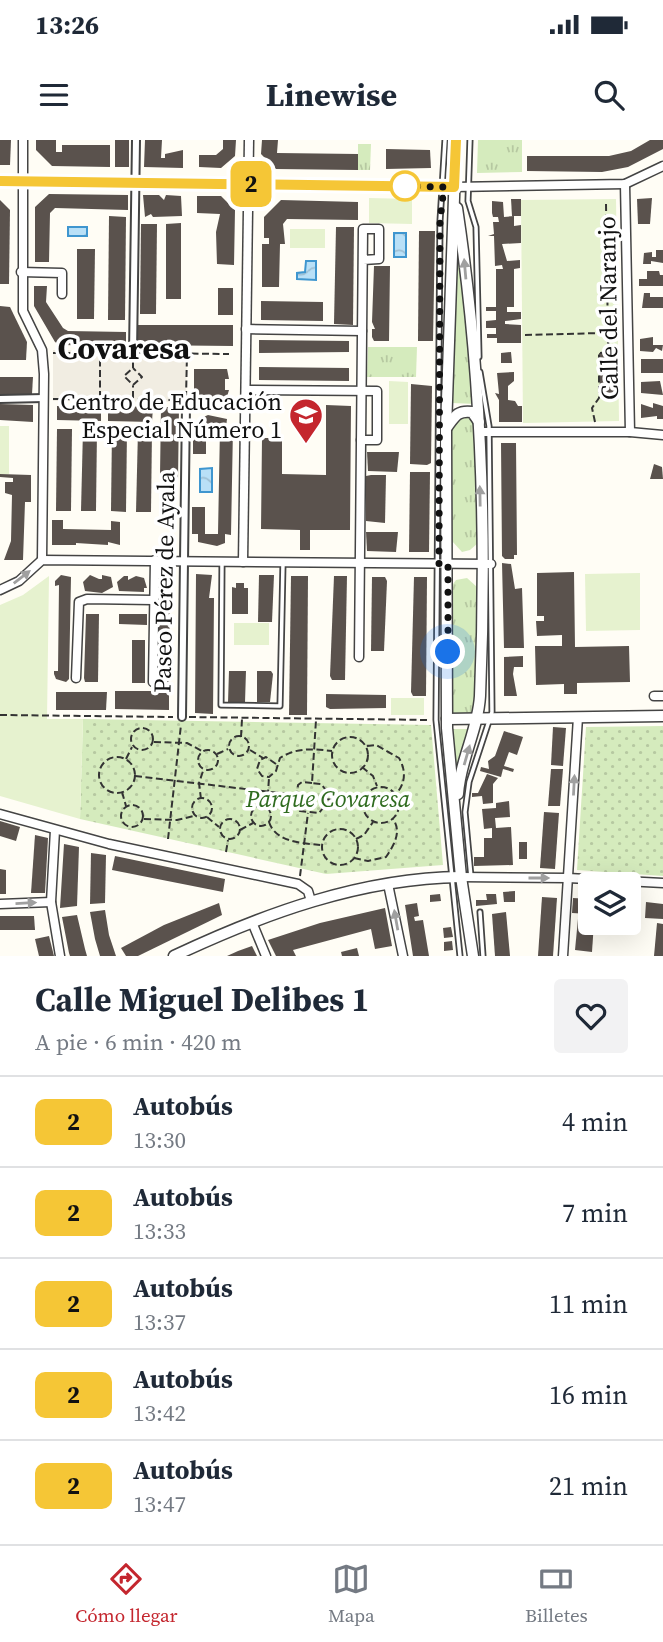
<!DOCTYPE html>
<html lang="es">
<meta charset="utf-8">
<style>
:root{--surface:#fff;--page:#f2f2f3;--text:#1f2937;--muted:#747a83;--line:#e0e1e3;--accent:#c4262e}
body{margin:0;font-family:"Source Serif 4",serif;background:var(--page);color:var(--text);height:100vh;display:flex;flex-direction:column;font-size:26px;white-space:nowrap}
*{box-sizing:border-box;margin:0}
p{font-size:23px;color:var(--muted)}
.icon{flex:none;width:38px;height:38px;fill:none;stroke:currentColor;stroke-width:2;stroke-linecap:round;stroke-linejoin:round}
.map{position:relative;height:816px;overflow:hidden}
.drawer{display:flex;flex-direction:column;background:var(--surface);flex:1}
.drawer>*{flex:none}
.badge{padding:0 14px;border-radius:10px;font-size:24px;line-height:46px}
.tools{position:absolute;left:578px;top:732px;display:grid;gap:14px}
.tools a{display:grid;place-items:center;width:63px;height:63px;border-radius:7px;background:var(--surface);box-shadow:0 7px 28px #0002;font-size:35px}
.you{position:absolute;width:35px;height:35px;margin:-18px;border:5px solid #fff;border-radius:50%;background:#1a73e8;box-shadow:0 0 0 10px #1a73e833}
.map>.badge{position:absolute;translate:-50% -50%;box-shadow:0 0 0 4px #fff}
.round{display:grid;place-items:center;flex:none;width:74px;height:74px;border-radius:7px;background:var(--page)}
.head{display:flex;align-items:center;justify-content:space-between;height:119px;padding:0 35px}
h1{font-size:33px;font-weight:700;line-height:52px}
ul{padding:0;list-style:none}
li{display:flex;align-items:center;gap:21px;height:91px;padding:0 35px;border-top:2px solid var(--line)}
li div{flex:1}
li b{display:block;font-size:26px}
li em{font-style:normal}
li .badge{min-width:77px;font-weight:700;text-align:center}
.status{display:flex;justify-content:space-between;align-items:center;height:49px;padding:0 35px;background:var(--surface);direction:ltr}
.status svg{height:19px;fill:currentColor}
header{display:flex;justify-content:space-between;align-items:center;height:91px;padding:0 35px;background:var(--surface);font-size:32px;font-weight:700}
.dock{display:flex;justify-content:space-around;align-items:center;height:98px;border-top:2px solid var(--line);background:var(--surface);font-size:19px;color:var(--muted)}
.dock a{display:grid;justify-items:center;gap:4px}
.dock .on{color:var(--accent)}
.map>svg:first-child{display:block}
.grass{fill:url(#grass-tufts)}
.park{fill:url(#park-dots)}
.pitch{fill:#e6f2cf}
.plaza{fill:#f1ede2}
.water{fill:url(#water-waves);stroke:#3f96cf;stroke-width:2}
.building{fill:#5a524d}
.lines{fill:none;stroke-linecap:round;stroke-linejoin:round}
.service-casing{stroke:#444;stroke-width:7}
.pedestrian-casing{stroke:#444;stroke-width:10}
.minor-casing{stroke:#444;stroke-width:11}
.tertiary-casing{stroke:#444;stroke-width:13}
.path{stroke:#333;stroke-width:2;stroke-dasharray:7 3.5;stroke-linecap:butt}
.service{stroke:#fff;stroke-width:3.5}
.pedestrian{stroke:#fff;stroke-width:6}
.minor{stroke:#fff;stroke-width:8}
.tertiary{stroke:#fff;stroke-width:10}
.oneway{fill:#a0a0a0}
.line-casing{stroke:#fff;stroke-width:16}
.line{stroke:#f5c636;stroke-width:10}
.walk{stroke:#111;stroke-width:7;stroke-dasharray:0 12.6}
.stop-dot{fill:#fff;stroke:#f5c636;stroke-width:3.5}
.labels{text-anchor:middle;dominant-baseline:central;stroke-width:7;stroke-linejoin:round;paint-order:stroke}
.street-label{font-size:24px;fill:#111;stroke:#fff}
.poi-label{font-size:24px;fill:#111;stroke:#fff;text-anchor:end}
.park-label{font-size:24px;font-style:italic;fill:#2f6b1f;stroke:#fff}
.district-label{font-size:32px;font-weight:bold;fill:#111;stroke:#fff}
</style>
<div class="status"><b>13:26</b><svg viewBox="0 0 49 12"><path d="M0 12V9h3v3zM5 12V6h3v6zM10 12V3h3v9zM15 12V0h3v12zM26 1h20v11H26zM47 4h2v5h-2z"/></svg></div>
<header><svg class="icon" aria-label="menu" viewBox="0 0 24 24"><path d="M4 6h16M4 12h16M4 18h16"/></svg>Linewise<svg class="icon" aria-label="search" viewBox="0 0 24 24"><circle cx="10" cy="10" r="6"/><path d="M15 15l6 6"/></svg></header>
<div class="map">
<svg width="663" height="816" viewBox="0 0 663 816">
<defs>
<pattern id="grass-tufts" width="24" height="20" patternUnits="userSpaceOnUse" patternTransform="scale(1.75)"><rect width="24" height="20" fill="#d5ebbd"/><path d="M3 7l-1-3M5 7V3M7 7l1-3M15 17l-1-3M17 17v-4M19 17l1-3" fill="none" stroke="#b6c8a1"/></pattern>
<pattern id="park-dots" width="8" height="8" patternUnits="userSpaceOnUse" patternTransform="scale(1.75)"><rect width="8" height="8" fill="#d5ebbd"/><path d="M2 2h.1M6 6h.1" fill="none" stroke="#b6c8a1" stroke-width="1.8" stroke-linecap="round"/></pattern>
<pattern id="water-waves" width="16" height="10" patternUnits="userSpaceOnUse" patternTransform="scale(1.75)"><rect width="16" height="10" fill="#b9e0f7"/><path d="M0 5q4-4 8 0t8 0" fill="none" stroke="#9ebfd3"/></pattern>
</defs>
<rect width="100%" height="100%" fill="#fffdf5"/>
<g class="grass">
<polygon points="478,0 522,0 522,32 477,33"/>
<polygon points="358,4 371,4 370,30 358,30"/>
<polygon points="457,91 476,264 452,263"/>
<polygon points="368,207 417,207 416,237 367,237"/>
<polygon points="465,276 477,284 478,403 470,410 462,412 452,401 451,289 457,279"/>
<polygon points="467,438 477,447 477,573 451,573 451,447 456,440"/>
<polygon points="451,589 472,589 457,653"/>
</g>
<g class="park">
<polygon points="83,579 431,585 443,725 326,734 80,679"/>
<polygon points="663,586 663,736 577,730 586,587"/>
</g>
<g class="pitch">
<polygon points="369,58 412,59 412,84 369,83"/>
<polygon points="616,59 619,281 523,283 521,60"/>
<rect x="290" y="89" width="35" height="19"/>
<polygon points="389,241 408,242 408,284 389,284"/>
<rect x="0" y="286" width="9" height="48"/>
<polygon points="640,433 640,490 586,491 585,434"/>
<polygon points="49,436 47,579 83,579 80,679 0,656 0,465 23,455"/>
<rect x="234" y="483" width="35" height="22"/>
<rect x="391" y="558" width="33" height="17"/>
</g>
<polygon class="plaza" points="53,210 187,212 186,262 53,261"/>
<g class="water">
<rect x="68" y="87" width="19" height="9"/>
<rect x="394" y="93" width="12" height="24"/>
<polygon points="306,121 316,121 316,140 297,139 297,133 305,132"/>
<polygon points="212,328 212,352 200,352 200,329"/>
</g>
<g class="building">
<polygon points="0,0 11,0 10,25 0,25"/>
<polygon points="36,0 56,0 56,12 62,12 62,5 110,5 110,27 52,26 36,10"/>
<rect x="115" y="0" width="14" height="27"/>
<polygon points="145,0 162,0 161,18 165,18 165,14 183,10 183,28 144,27"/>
<polygon points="223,0 236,0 235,16 221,28 199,27 199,15 216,15 223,9"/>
<polygon points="262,0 278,0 277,13 358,14 358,30 276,29 261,14"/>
<polygon points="650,0 663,0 663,9 628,27 602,32 527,31 527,16 609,16 631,11"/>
<polygon points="386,9 430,10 431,28 386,29"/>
<polygon points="49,54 128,55 128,70 55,68 50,73 49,122 35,122 35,67"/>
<polygon points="143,55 159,55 164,60 166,55 181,56 182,76 153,77 151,74 145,77"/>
<polygon points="197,56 221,56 235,70 234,125 217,124 216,92 220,74 197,73"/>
<polygon points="652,58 650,84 638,84 637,59"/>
<polygon points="511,59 521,59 521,76 512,76"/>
<polygon points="0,60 10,70 9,144 0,144"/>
<polygon points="281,60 358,62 358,80 287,79 283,84 285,104 280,104 279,147 262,147 262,104 269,104 269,98 264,98 264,77"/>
<polygon points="492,61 503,62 504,77 514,76 514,86 521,85 521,103 502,104 507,121 520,120 520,128 514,129 514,167 507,167 507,172 521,172 521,179 505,181 505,184 521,185 521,203 497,203 497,198 487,198 487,194 496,194 496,188 486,188 486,181 496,180 496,171 486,171 486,167 496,167 496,129 503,129 502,125 495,126 494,96 488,96 494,94 493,82 499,82 498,77 493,77 492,73"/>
<polygon points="109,76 126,77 125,180 108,180"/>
<polygon points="181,83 181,159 166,159 166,84"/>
<polygon points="141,84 157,84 156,174 140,174"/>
<polygon points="336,87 354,87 353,185 334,184"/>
<polygon points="419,91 435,91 433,201 418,201"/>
<polygon points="77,109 95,109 94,179 77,179"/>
<polygon points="656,110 663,110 663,123 651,121 651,124 643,124 644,113 652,112 652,117 656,117"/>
<polygon points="374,126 390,126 389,201 374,201 372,197 372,189 375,189 372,182"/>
<polygon points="647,131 659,131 660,135 663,135 663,146 639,146 639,139 647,139"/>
<polygon points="34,146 47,146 46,162 63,188 68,191 126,192 126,206 60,205 55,202 34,166"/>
<rect x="218" y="148" width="15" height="27"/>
<polygon points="644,153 650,153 650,157 663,157 663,168 642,168"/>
<polygon points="261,161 323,162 323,181 261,180"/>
<polygon points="0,166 10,167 27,202 26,220 0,220"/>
<polygon points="138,185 233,185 233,206 138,205"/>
<polygon points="653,197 653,205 663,205 662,211 656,208 653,212 640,211 640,199"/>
<polygon points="259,200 349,201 349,212 259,213"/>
<polygon points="511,212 512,223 501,223 501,213"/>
<polygon points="599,213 611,213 611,220 615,220 616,253 600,254"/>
<rect x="641" y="219" width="22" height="14"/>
<polygon points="259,227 349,228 349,241 259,240"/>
<polygon points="194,229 227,229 229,239 225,239 225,250 229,250 226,260 194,260"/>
<polygon points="514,232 514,241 508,246 508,260 515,261 518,266 522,266 522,282 499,282 499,260 495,253 499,254 497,233"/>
<polygon points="0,237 33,237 32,254 0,254"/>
<polygon points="660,241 663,255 641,253 641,242"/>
<polygon points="411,244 432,246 431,323 427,325 410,324"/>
<polygon points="653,263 663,266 663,279 657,279 657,276 641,278 641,264 653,268"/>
<polygon points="0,264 33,265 33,282 0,280"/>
<polygon points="326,265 351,266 350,390 310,390 310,410 300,410 300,390 261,389 262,298 282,298 282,334 326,335"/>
<polygon points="57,266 101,266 101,281 57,280"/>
<polygon points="108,266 153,267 152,282 108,281"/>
<polygon points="161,267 179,267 178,340 173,341 166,341 166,335 160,335"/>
<polygon points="208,275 227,279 226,287 233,288 231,395 225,394 225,403 217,406 198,402 198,394 192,394 192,367 205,367 205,394 218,394 220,288 206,287 206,314 193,314 193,287 199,287 199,279"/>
<polygon points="57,289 72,289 71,371 56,371"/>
<polygon points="83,289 97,290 96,371 81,371"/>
<polygon points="112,290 127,290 126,372 111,371"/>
<polygon points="138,290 152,290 151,372 136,372"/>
<polygon points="501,303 516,303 517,415 514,415 514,419 505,419 502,416"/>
<polygon points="367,312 399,312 397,332 368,331"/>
<polygon points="654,324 662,327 663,339 650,339"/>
<polygon points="410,332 430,332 429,412 409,412"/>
<polygon points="0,334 31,335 31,362 25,362 23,420 4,420 11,401 12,355 5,353 5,342 13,342 13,338 0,337"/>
<polygon points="371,335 386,335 385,383 366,381 366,336"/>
<polygon points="52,380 63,380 63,389 111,390 111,381 120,382 120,405 108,402 108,405 76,403 76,405 52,405"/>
<polygon points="366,392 398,392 396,412 367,411"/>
<polygon points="502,423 511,424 515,449 522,448 524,508 504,508"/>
<polygon points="574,432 575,507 629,506 630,542 577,543 577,554 564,554 564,544 536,545 535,506 562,506 562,495 537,496 536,481 544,481 544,476 537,476 537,433"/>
<polygon points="196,434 212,435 209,458 214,458 213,574 195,573"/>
<polygon points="61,435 71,437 69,539 66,542 56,539 54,534 54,531 58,531 59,445 55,446 55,441"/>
<polygon points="90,435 99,439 102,439 102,435 111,437 113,447 102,453 85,451 83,442"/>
<polygon points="259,435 274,435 272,482 258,482"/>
<polygon points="124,436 128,436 128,440 136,436 144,438 147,448 144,448 144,452 119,451 117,442"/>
<polygon points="160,436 170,436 169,544 158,543"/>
<polygon points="291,436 308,436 307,575 289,575"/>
<polygon points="334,436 347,436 345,540 332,540 330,536"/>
<polygon points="372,437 385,437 387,441 384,511 371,511"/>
<polygon points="414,437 427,437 426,556 413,556 411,552"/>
<polygon points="236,443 244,443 244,448 248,448 248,474 232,474 232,447 236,448"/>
<polygon points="86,474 99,474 98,542 85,542 84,538"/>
<polygon points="119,474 147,474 147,485 119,484"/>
<rect x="132" y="500" width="13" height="43"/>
<polygon points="523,516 523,527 514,527 513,534 517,556 504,556 504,517"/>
<polygon points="229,531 246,531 245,562 228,562"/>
<polygon points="257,531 271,531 273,534 270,562 257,562"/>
<polygon points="115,551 169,551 169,570 115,569"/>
<polygon points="56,552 107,552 106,570 56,570"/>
<polygon points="326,554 386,555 386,568 330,569 326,567"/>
<polygon points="553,587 566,588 563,626 551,625"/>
<polygon points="504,591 523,597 517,615 509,612 504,626 514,629 513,632 503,629 501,637 480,631 481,627 489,629 488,621 495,616"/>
<polygon points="551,629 563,629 560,666 548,666"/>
<polygon points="487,634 498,638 493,644 493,663 483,664 482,656 472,657 472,653 478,653"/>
<polygon points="509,661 510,677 495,678 496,688 511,687 513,725 474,726 474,717 484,717 484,698 492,698 492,688 484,689 482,669 496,668 496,663"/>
<polygon points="544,672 559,673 555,729 540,728"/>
<polygon points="0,681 20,687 16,701 0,696"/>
<polygon points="35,695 48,698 45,753 31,753"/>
<rect x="519" y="702" width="8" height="17"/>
<polygon points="64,704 79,707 77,766 60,768"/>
<polygon points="91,713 106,715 105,763 90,764"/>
<polygon points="115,716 225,739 223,752 112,730"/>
<polygon points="0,729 6,730 6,754 0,754"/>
<polygon points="515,751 515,762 504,762 503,752"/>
<polygon points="440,754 441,761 430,762 430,755"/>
<polygon points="486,754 496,754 497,764 476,766 476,760 487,760"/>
<polygon points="542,757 557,758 553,816 538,816"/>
<polygon points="573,758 590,759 590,774 572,773"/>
<polygon points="628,762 639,763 638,778 628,777"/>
<polygon points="646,762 663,764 663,779 645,778"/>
<polygon points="219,763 222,775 138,816 126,816 121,808 164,785"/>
<polygon points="417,763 419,776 414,777 415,781 423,780 429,816 413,816 405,765"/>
<polygon points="385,768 392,806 375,809 371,789 293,810 296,816 276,816 268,800 320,783"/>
<polygon points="105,770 109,795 116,816 100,816 95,799 90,772"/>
<polygon points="506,772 510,816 495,816 492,774"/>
<polygon points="77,775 85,809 87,816 70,816 69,813 62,777"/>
<polygon points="0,776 34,776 35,790 0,790"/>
<polygon points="578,779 594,782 592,812 575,810"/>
<polygon points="657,783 663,784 663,816 654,816"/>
<polygon points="451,787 453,797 444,798 443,788"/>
<polygon points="49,796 54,816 39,816 35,799"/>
<polygon points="452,801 453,810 444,811 444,802"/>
<polygon points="252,806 257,816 227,816 238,811"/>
<polygon points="357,808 359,816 342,816 341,812"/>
</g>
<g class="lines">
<g class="service-casing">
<g id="service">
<polyline points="445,0 440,81 436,580 460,816"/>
<polyline points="470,0 468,61 476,87 479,217"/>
<polyline points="222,422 221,565 280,566 283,423"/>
<polyline points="471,737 465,672 469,642 492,572 489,286 480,232"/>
<polyline points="480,772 483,816"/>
</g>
</g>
<g class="pedestrian-casing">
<g id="pedestrian">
<polyline points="133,213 136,0"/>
<polyline points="0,259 44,258"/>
<polyline points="182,577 186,265"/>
</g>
</g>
<g class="minor-casing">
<g id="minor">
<polyline points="23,0 23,171 42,210 44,234 42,420"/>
<polyline points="625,44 630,292"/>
<polyline points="454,47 625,44 663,26"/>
<polyline points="21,132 62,133 62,154"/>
<polyline points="246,189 362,191"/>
<polyline points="246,250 377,251 377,300 361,300"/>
<polyline points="479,292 630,292 663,295"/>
<polyline points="243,422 249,0"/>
<polyline points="0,450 19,441 42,420 491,424"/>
<polyline points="359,517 363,89 379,89 379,119 363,120"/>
<polyline points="76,538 79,462 87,459 153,460"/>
<polyline points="153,542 155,420"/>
<polyline points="654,556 663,556"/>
<polyline points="0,674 109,704 298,744 308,751 311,761"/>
<polyline points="55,690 51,762 60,816"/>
<polyline points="461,737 568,738 663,743"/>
<polyline points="388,744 403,816"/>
<polyline points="0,764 51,762"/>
<polyline points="252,782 266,816"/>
<polyline points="563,816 578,577"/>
</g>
</g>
<g class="tertiary-casing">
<g id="tertiary">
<polyline points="456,0 446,289 447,588 461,737 473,816"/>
<polyline points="0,41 454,47"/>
<path d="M457 68C481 228 487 394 480 556 478 590 460 620 458 654"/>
<path d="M447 287C455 276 458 270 472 272L479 282"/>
<polyline points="447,579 663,576"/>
<path d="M174 816C263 774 361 738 461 737"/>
</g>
</g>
<g class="path">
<polyline points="606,64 608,200"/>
<polyline points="525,195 602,193 608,200 609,210"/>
<polyline points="609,198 614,191"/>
<polyline points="53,213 126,213"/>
<polyline points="139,213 229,214"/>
<polyline points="600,213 619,210"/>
<polyline points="133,221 133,228 124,236 133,245 142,237 133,228"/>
<polyline points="100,258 100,214"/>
<polyline points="133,258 133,246"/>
<polyline points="186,258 187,214"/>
<polyline points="53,259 182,260"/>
<polyline points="595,282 592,268 599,258 599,214"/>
<polyline points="0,575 173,577"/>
<polyline points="189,577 429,580"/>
<circle cx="142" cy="599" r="11"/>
<circle cx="239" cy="606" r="10"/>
<polyline points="241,597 242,579"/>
<circle cx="350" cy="615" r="18"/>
<polyline points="154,602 187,603 202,611"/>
<path d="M367 606 376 605 399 618C406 630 406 643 396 654"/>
<polyline points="250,610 263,618"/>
<circle cx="208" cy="620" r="10"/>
<polyline points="217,614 228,609"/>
<circle cx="117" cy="635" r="18"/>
<polyline points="126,619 132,607"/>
<path d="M276 624 266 617 260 620 257 629 262 636 269 637 276 631 280 618C297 607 313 609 332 611"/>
<polyline points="362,627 373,636 377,646"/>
<polyline points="135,636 296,655"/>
<polyline points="312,643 302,642 298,645 296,667 300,671 319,673 323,668 325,649 321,644 312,643 316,580"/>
<circle cx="381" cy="665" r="18"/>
<polyline points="122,652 126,666"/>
<circle cx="202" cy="668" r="10"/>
<polyline points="201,659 199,643 203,631"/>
<polyline points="325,659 361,663"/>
<circle cx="132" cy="676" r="11"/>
<circle cx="261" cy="676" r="10"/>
<polyline points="267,667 269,638"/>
<polyline points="207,677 219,687"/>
<polyline points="144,679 177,680 194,676"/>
<circle cx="230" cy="689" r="10"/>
<path d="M269 682C276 703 303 703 321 705"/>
<circle cx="340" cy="707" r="18"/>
<polyline points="240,690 253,683"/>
<polyline points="168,699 181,585"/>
<polyline points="356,699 364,695 373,682"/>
<polyline points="226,712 228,700"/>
<path d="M354 718 368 721 386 717C394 705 402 692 393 679"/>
<polyline points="300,736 308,673"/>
</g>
<use href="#service" class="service"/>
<use href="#pedestrian" class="pedestrian"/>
<use href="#minor" class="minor"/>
<use href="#tertiary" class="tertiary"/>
</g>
<defs><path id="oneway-solid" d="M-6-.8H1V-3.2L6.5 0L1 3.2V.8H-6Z" transform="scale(1.75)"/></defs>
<g class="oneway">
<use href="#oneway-solid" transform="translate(465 129) rotate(-95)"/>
<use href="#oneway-solid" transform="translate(480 356) rotate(-91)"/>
<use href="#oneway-solid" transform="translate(22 437) rotate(-38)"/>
<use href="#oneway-solid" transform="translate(467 615) rotate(-74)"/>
<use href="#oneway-solid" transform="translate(574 645) rotate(-87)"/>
<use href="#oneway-solid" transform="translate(539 738)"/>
<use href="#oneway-solid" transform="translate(26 763) rotate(-3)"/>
<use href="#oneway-solid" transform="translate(396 780) rotate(-100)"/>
</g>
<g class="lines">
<g class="line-casing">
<polyline id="line" points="0,41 454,47 456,0"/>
</g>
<use href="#line" class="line"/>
<polyline class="walk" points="405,46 444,47 440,81 439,425 448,425 448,512"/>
</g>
<defs>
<g id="school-pin" transform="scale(1.75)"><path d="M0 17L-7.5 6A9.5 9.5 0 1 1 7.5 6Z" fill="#c4262e" stroke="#fff"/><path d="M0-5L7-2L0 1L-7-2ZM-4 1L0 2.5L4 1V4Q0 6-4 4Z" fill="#fff"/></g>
</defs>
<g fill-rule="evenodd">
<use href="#school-pin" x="306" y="275"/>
</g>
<circle class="stop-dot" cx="405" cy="46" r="14"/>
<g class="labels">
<g class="street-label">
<text transform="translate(608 168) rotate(-91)">Calle del Naranjo</text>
<text transform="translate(164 442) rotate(-89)">Paseo Pérez de Ayala</text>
</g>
<g class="poi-label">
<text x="282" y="261">Centro de Educación<tspan x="282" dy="28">Especial Número 1</tspan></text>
</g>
<g class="park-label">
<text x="328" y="658">Parque Covaresa</text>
</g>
<g class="district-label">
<text x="124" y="208">Covaresa</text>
</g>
</g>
</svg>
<div class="tools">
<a><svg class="icon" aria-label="layers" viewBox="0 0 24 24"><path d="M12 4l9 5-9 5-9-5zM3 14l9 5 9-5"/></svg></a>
</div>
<div class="you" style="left:448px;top:512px"></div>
<b class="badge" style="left:251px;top:44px;background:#f5c636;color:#111">2</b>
</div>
<section class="drawer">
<div class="head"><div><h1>Calle Miguel Delibes 1</h1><p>A pie · 6 min · 420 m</p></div><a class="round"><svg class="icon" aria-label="heart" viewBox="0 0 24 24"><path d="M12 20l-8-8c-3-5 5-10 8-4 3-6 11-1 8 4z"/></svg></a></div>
<ul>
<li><span class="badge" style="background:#f5c636;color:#111">2</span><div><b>Autobús</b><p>13:30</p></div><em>4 min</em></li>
<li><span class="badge" style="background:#f5c636;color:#111">2</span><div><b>Autobús</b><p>13:33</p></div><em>7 min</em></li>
<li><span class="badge" style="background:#f5c636;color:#111">2</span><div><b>Autobús</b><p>13:37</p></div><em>11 min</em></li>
<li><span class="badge" style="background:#f5c636;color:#111">2</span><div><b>Autobús</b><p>13:42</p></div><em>16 min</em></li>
<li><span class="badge" style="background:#f5c636;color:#111">2</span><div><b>Autobús</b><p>13:47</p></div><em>21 min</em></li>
</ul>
</section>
<nav class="dock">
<a class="on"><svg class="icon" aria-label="directions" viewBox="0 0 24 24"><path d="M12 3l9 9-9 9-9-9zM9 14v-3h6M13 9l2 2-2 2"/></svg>Cómo llegar</a>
<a><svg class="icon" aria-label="map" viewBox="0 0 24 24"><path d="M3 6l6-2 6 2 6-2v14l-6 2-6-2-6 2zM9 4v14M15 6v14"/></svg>Mapa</a>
<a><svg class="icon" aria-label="tickets" viewBox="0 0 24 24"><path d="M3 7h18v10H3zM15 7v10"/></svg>Billetes</a>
</nav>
